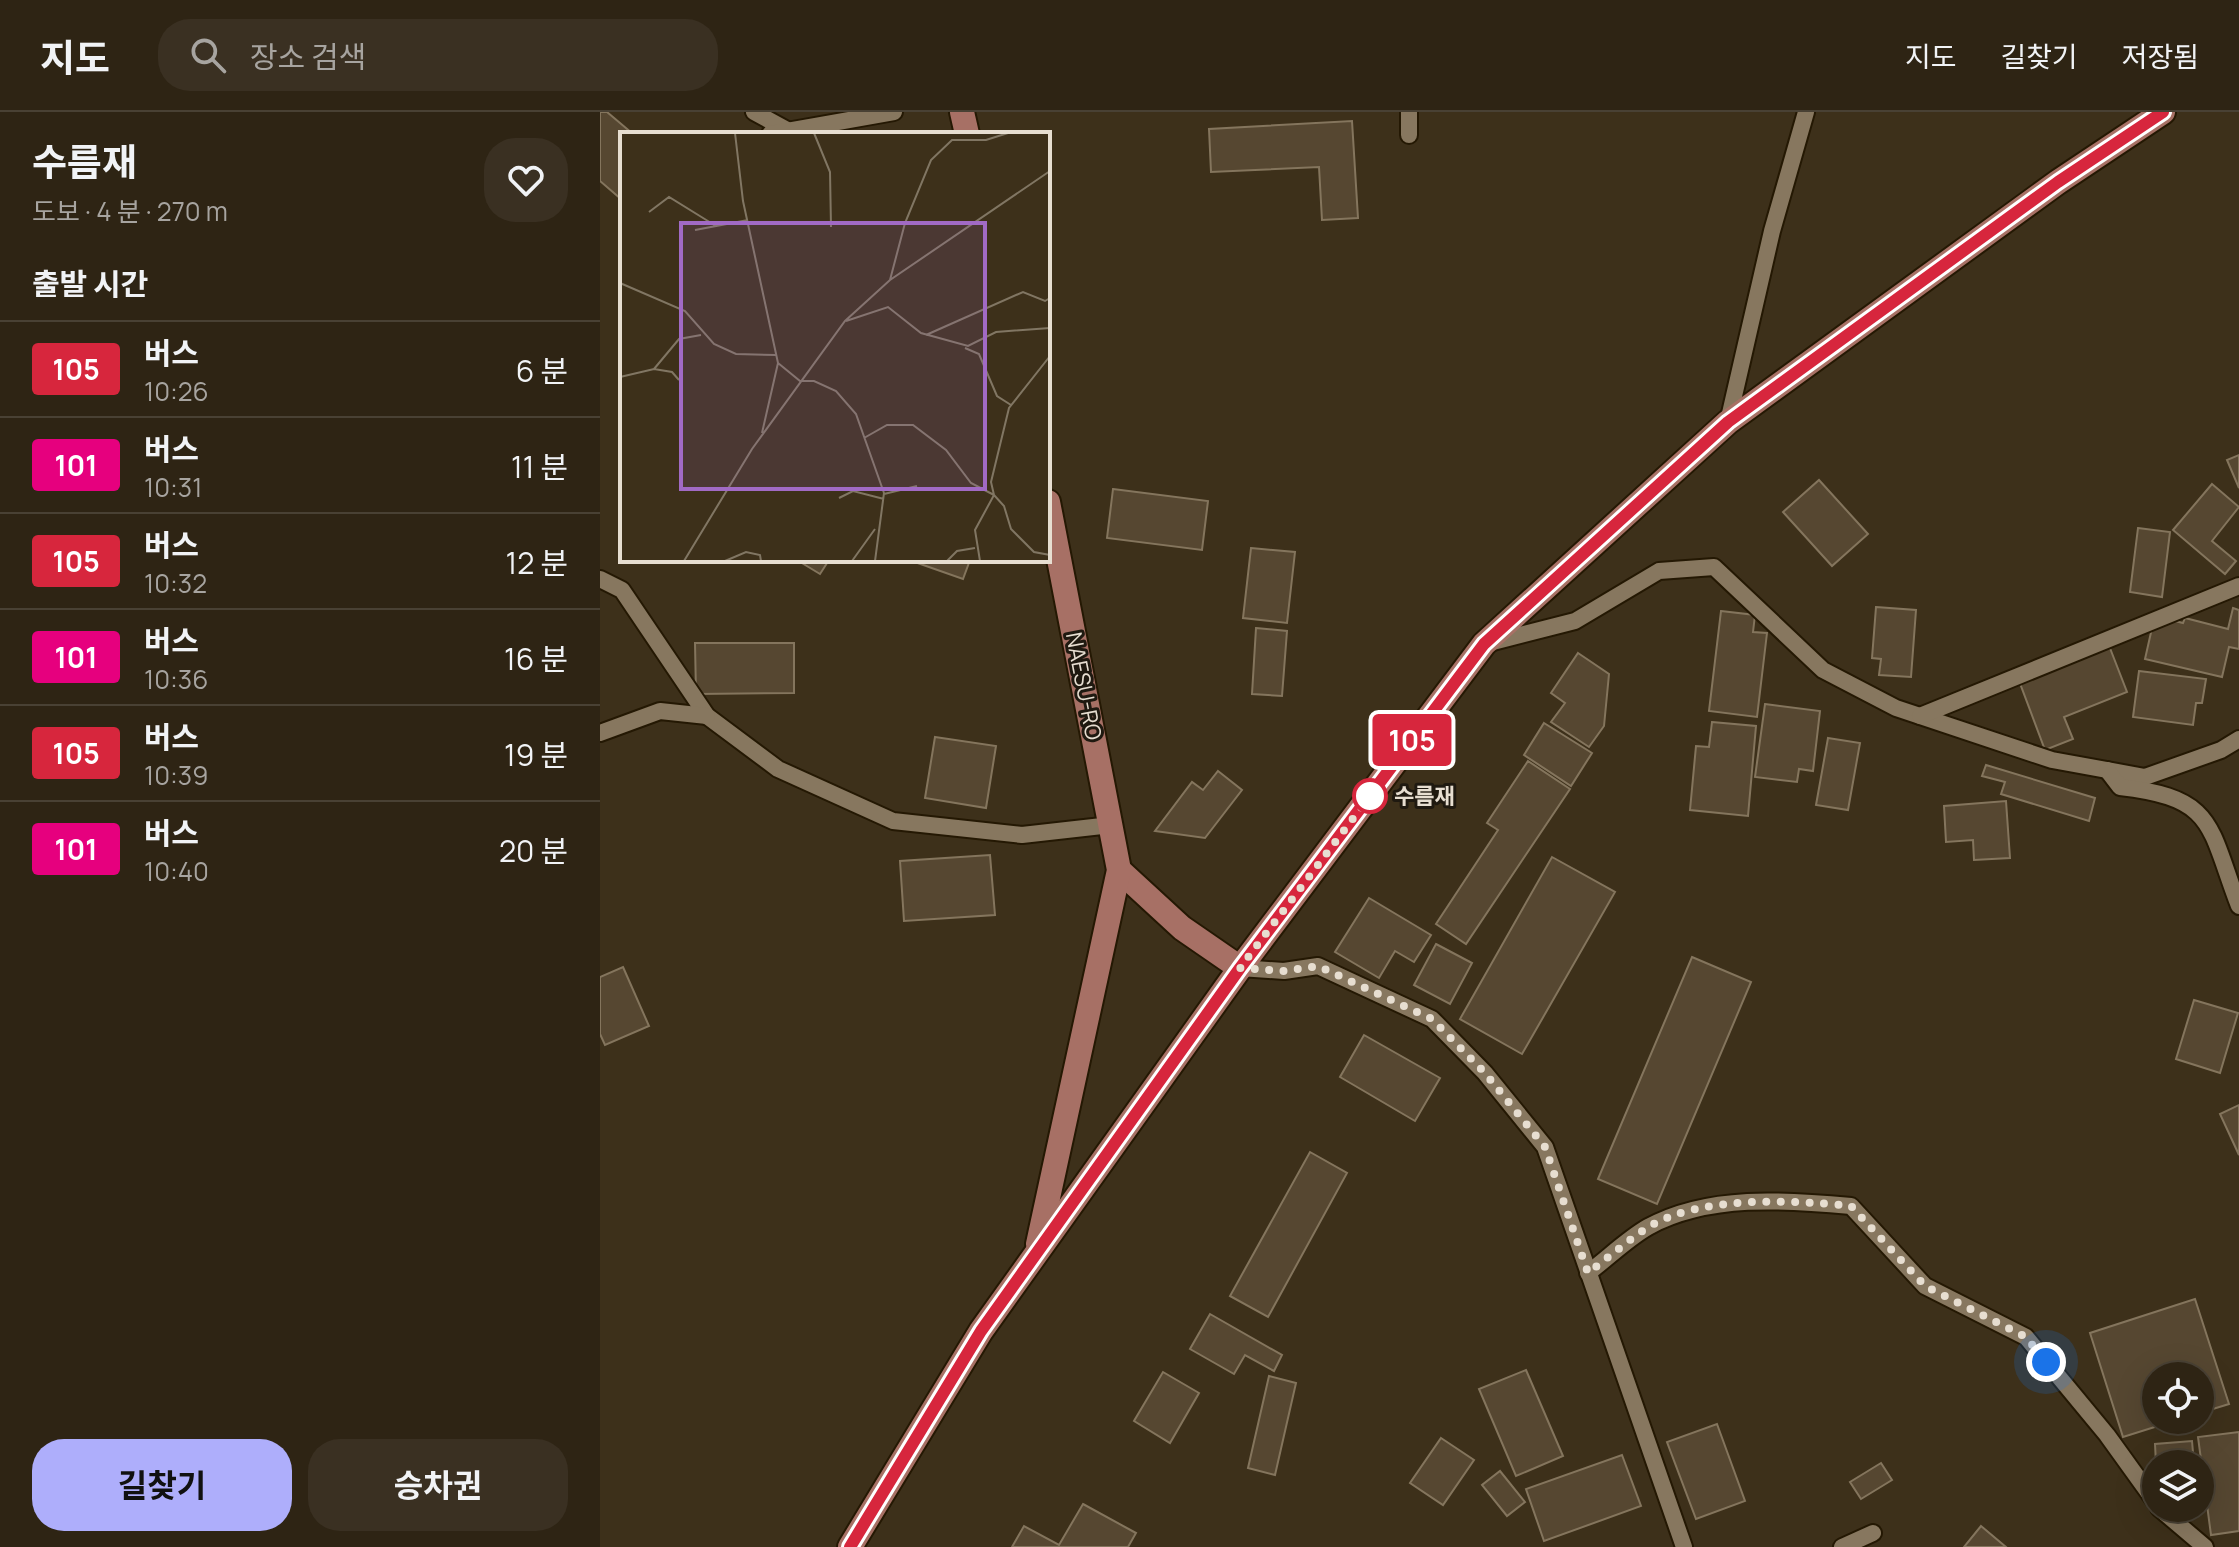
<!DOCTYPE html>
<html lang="ko">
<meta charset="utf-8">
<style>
:root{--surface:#2e2414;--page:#3a3022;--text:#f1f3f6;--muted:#a7a4a0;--line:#494134;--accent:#aeaefb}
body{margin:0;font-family:Manrope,"Noto Sans KR",sans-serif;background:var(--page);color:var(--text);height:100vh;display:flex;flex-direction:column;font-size:30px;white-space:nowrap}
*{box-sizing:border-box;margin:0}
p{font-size:26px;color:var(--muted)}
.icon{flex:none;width:44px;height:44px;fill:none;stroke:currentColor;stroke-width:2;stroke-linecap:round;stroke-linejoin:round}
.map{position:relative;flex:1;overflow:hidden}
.sheet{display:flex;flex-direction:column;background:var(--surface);width:600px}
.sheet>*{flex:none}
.badge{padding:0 16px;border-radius:6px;font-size:28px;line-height:52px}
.fabs{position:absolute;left:1542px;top:1250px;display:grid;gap:16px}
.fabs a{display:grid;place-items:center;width:72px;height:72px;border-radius:50%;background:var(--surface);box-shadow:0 8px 32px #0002,0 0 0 2px var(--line);font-size:40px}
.you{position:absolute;width:40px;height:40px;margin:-20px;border:6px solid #fff;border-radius:50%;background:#1a73e8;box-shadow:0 0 0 12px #1a73e833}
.map>.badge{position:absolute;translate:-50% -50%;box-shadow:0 0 0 4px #fff}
h2{padding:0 32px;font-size:30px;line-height:72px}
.round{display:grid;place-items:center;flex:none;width:84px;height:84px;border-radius:32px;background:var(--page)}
.overview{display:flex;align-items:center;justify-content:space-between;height:136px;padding:0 32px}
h1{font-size:38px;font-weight:700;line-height:60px}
.button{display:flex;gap:16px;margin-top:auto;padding:16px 32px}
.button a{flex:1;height:92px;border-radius:32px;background:var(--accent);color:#111;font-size:32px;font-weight:700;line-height:92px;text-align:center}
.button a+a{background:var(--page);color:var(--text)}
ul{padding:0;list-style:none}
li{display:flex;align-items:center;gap:24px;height:96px;padding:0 32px;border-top:2px solid var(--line)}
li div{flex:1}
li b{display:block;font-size:30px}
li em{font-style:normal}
li .badge{min-width:88px;font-weight:700;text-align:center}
header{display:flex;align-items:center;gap:48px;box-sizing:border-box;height:112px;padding:0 40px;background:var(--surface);border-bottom:2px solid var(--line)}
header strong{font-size:38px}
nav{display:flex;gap:44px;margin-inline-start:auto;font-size:28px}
.search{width:560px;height:72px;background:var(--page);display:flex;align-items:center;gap:20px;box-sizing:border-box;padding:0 28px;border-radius:32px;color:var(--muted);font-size:30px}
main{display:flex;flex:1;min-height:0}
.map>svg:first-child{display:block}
.building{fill:#564731;stroke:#84755d;stroke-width:2}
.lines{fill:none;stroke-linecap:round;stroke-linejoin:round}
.lane-casing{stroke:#241803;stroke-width:20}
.secondary-casing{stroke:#241803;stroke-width:28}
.lane{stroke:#87775f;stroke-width:16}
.secondary{stroke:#a77065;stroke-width:24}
.line-casing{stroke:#fff;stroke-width:18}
.line{stroke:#d7263d;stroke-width:12}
.walk{stroke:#e7ded1;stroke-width:8;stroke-dasharray:0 14.4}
.stop-dot{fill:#fff;stroke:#d7263d;stroke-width:4}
.labels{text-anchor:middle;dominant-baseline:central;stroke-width:6;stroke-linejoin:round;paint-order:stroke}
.street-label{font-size:22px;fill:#e7ded1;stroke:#1f1910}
.stop-label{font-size:22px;font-weight:bold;fill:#e7ded1;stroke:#1f1910;text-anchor:start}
.inset-road{fill:none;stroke:#817663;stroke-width:2}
.view{fill:#a16ac5;fill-opacity:0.15;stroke:#a16ac5;stroke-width:4}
.inset-edge{fill:none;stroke:#e7ded1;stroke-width:4}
</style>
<header>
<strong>지도</strong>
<div class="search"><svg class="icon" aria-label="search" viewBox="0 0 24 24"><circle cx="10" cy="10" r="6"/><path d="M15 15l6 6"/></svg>장소 검색</div>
<nav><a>지도</a><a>길찾기</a><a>저장됨</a></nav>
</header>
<main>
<section class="sheet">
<div class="overview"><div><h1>수름재</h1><p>도보 · 4 분 · 270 m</p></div><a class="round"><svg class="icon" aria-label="heart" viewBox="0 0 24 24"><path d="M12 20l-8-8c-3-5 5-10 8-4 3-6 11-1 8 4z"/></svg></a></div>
<h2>출발 시간</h2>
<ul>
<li><span class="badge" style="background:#d7263d;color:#fff">105</span><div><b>버스</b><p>10:26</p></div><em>6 분</em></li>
<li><span class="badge" style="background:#e6007e;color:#fff">101</span><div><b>버스</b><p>10:31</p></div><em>11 분</em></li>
<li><span class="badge" style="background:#d7263d;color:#fff">105</span><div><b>버스</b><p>10:32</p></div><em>12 분</em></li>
<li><span class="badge" style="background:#e6007e;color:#fff">101</span><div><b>버스</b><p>10:36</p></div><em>16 분</em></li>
<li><span class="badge" style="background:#d7263d;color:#fff">105</span><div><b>버스</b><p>10:39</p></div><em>19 분</em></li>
<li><span class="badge" style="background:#e6007e;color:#fff">101</span><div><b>버스</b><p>10:40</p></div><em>20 분</em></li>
</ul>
<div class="button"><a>길찾기</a><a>승차권</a></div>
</section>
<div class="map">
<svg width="1639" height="1435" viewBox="0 0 1639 1435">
<rect width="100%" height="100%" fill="#3d301a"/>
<g class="building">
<polygon points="0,0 7,0 33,22 22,22 21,87 0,69"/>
<polygon points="752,9 758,106 722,108 719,55 611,60 609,17"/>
<polygon points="1639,343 1639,376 1627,348"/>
<polygon points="1219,368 1268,422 1232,454 1183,400"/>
<polygon points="1612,372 1639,395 1612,429 1636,449 1625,462 1573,418"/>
<polygon points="513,377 608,389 602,438 507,426"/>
<polygon points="1538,416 1570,420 1562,485 1530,480"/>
<polygon points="651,436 695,440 687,511 643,506"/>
<polygon points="197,448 229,448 220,462"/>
<polygon points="309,448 370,448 363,467"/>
<polygon points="1276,495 1316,498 1311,565 1279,563 1281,547 1272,546"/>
<polygon points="1633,496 1639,498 1639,537 1629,535 1622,565 1545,547 1552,516 1567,507 1583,511 1585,506 1628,517"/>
<polygon points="1121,499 1155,503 1153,520 1167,521 1157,605 1109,599"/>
<polygon points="656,516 687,519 682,584 652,582"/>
<polygon points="95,531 194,531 194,581 96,582"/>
<polygon points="1508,531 1527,580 1464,605 1473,627 1445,638 1418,566"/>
<polygon points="978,541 1009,562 1004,614 989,635 951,610 965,591 951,581"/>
<polygon points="1539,559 1606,567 1602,591 1596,591 1593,613 1533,605"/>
<polygon points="1165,592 1220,599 1213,659 1199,657 1197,670 1155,665"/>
<polygon points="1112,610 1156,614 1148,704 1090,698 1096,634 1109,635"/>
<polygon points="944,611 992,641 971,674 924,643"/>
<polygon points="335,625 396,634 386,696 325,686"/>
<polygon points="1228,626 1260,631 1248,698 1216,693"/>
<polygon points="928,649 970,677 866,832 836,812 898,718 887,711"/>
<polygon points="1386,653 1495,686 1489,709 1401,682 1405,670 1382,664"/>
<polygon points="618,659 642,678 605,726 555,719 592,670 603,678"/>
<polygon points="1406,689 1410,746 1374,748 1373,728 1346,730 1344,694"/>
<polygon points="390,743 395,803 304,809 300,749"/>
<polygon points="952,745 1015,780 922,942 860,907"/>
<polygon points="769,786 831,823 814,850 795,839 779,866 735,840"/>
<polygon points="836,832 872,851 850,892 814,873"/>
<polygon points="1092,845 1151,870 1057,1092 998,1067"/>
<polygon points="23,855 49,914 5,933 0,922 0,865"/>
<polygon points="1594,888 1638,901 1620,961 1576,947"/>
<polygon points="764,923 840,966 815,1009 740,965"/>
<polygon points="1639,993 1639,1043 1620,1002"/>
<polygon points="710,1040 747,1061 668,1205 630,1184"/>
<polygon points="1595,1187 1629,1292 1600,1301 1600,1264 1556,1264 1556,1308 1577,1308 1523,1325 1490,1221"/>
<polygon points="610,1202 682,1243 674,1259 645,1243 634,1262 590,1237"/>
<polygon points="926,1258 963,1344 916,1364 879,1277"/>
<polygon points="563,1260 599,1281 570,1331 534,1309"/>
<polygon points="669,1264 696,1271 675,1363 648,1356"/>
<polygon points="1117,1312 1145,1389 1096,1407 1067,1330"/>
<polygon points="1639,1320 1639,1419 1611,1423 1598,1325"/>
<polygon points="841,1326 874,1348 843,1393 810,1371"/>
<polygon points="1592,1329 1594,1352 1556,1352 1555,1332"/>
<polygon points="1022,1343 1041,1394 944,1429 926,1377"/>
<polygon points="1281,1351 1292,1368 1261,1387 1250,1370"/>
<polygon points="900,1359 925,1390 907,1404 882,1373"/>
<polygon points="483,1392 536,1421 528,1435 412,1435 424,1414 459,1433"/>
<polygon points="1381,1414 1406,1435 1364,1435"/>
</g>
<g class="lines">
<g class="lane-casing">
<g id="lane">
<polyline points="154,0 189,19"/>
<polyline points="809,0 809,23"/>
<polyline points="170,22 294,0"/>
<polyline points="1128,310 1172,119 1206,0"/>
<polyline points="0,467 22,478 107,604 178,657 293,709 422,723 511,713"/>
<polyline points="889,531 975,509 1059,459 1114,455 1223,558 1296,596 1452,648 1545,665 1621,638 1639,627"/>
<polyline points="1320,604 1639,474"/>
<polyline points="0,621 60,599 107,604"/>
<path d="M1507 658 1520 675C1616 686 1608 713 1639 794"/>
<polyline points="640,856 684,859 718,854 832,907 885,961 945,1035 1084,1435"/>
<path d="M988 1161C1008 1146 1027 1127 1048 1115 1108 1082 1186 1088 1251 1094L1325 1174 1426 1225 1507 1323 1556 1391"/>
<polyline points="1559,1396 1605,1435"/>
<polyline points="1242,1435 1273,1421"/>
</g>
</g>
<g class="secondary-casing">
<g id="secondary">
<polyline points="362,0 367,22"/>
<polyline points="519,758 582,816 640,856"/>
<polyline points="438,1132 519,758 448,390"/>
<polyline points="250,1435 381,1219 640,856 884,532 1128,310 1458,70 1563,0"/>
</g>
</g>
<use href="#lane" class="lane"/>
<use href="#secondary" class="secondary"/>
</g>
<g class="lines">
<g class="line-casing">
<polyline id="line" points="250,1435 381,1219 640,856 884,532 1128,310 1458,70 1563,0"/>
</g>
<use href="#line" class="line"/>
<path class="walk" d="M770 684 640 856 684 859 718 854 832 907 885 961 945 1035 988 1161C1008 1146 1027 1129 1047 1116 1100 1083 1191 1088 1251 1094L1325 1174 1426 1225 1446 1250"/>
</g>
<circle class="stop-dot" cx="770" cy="684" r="16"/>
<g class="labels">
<g class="street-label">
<text transform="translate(484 574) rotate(79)">NAESU-RO</text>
</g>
<g class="stop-label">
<text x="794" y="684">수름재</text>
</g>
</g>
<g transform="translate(20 20)">
<rect width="430" height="430" fill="#3d301a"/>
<path class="inset-road" d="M115 1 123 69 158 231 142 301M194 1 210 40 211 95M29 80 49 65 96 94M75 98 128 88M270 148 285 91 311 28 332 8H366L388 1M0 151 65 179 94 212 116 222 156 223M226 189 268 175 301 201 348 214 376 200 430 196M306 203 403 160 425 169 430 166M345 216 359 222 377 264 391 273M158 231 180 249H194L216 259 236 282 264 361 255 429M34 237 59 207 81 203M0 245 34 237 52 240 59 248M244 306 267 293H293L326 318 351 351 374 363M264 362 297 354M374 363 371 350 389 276 430 224M219 366 233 359 264 367M64 429 132 317 225 189 270 148 430 39M105 429 126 420 140 423 141 429M232 429 255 397M327 429 337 419 355 416M360 429 355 398 374 363 384 374 391 397 414 420 430 423"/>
<path class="view" d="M61 91H365V357H61Z"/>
<rect width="430" height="430" class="inset-edge"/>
</g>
</svg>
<div class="fabs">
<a><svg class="icon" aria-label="locate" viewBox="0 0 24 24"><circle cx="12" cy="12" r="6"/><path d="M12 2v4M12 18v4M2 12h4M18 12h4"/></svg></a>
<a><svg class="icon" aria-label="layers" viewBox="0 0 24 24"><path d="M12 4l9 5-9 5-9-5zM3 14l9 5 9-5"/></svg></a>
</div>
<div class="you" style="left:1446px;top:1250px"></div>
<b class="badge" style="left:812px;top:628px;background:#d7263d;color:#fff">105</b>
</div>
</main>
